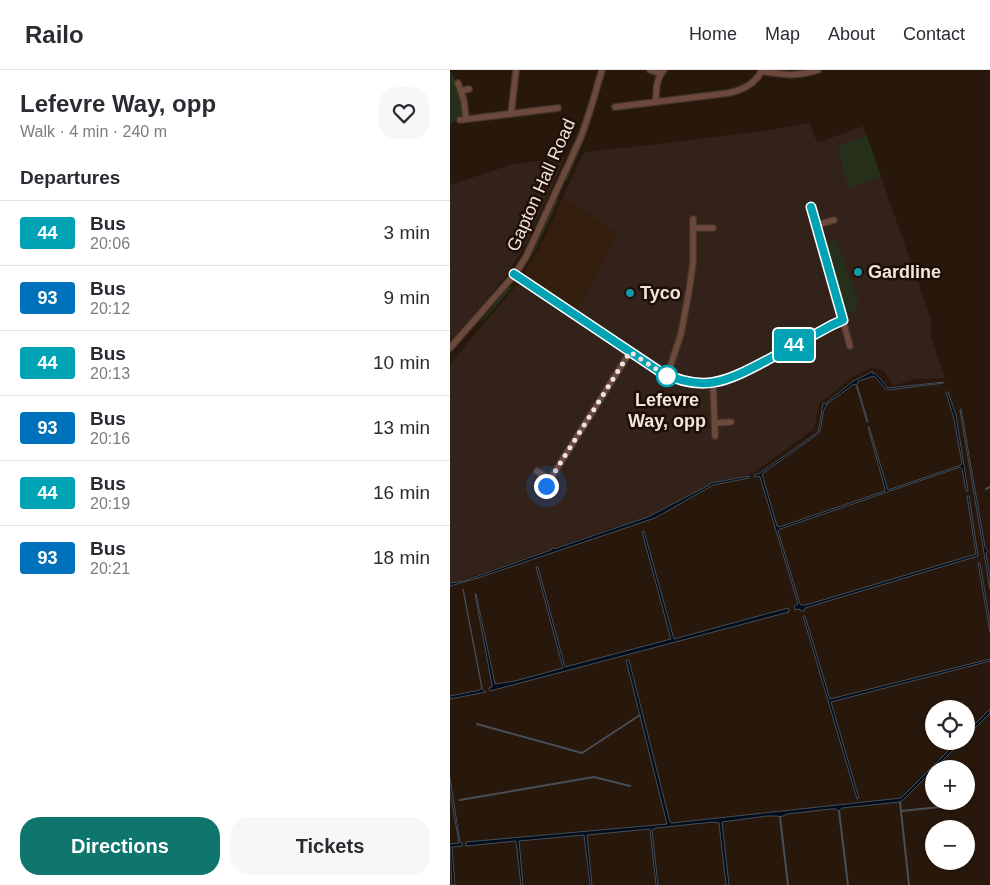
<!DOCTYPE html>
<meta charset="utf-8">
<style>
:root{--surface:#fff;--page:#f7f7f7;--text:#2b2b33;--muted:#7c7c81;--line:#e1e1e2;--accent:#0f766e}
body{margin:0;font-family:Arial,sans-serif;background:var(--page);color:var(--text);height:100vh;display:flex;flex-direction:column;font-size:19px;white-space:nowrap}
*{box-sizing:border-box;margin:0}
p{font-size:16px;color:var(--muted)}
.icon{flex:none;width:28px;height:28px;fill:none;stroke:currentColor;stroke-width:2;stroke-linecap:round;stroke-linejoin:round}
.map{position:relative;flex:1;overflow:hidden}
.panel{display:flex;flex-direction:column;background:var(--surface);width:450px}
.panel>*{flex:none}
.badge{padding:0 10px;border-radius:4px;font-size:18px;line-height:32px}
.controls{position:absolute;left:475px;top:630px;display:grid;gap:10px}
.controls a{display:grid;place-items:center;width:50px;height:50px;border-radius:50%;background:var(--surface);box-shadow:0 1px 4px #0004;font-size:25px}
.you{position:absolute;width:25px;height:25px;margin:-12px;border:4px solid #fff;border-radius:50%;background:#1a73e8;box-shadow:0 0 0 8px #1a73e833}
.map>.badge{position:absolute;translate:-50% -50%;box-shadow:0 0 0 2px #fff}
h2{padding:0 20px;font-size:19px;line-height:45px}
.round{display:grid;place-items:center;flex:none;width:52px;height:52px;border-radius:20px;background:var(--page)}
.head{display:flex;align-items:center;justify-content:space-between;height:85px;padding:0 20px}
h1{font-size:24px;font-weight:600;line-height:38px}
.primary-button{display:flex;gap:10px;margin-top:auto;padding:10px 20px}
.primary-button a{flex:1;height:58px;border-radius:20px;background:var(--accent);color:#fff;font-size:20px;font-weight:600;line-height:58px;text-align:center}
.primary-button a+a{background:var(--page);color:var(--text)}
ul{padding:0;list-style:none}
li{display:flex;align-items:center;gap:15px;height:65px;padding:0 20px;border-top:1px solid var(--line)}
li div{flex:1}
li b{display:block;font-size:19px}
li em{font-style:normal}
li .badge{min-width:55px;font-weight:700;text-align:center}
header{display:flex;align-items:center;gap:30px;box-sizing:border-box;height:70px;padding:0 25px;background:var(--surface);border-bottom:1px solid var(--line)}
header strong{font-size:24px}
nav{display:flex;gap:28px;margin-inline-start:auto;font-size:18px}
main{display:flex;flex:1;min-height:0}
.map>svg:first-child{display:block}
.built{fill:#341e0d}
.industrial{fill:#33221a}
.green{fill:#252f1a}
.water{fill:#000d1d;stroke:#484e56}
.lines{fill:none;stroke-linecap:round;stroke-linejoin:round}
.stream{stroke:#484e56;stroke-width:2}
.minor-casing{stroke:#443428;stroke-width:8}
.minor{stroke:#6c483d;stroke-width:5.5}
.line-casing{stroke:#fff;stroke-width:11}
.line{stroke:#00a3b4;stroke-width:8}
.walk{stroke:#f1e4dc;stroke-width:5;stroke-dasharray:0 9}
.culture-dot{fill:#0f9aa8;stroke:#1e0e04;stroke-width:2}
.stop-dot{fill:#fff;stroke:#00a3b4;stroke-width:2.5}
.labels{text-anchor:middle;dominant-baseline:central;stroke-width:5;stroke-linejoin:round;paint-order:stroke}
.street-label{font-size:18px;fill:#f1e4dc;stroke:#1e0e04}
.poi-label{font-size:18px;font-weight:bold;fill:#f1e4dc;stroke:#1e0e04;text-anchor:start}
.stop-label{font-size:18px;font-weight:bold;fill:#f1e4dc;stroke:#1e0e04}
</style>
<header>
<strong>Railo</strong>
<nav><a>Home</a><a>Map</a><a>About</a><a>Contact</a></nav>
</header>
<main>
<section class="panel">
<div class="head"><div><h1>Lefevre Way, opp</h1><p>Walk · 4 min · 240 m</p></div><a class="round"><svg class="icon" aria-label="heart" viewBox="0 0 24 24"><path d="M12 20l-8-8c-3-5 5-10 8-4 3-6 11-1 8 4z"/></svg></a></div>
<h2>Departures</h2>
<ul>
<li><span class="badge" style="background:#00a3b4;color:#fff">44</span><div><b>Bus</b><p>20:06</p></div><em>3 min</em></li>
<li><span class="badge" style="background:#0072bc;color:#fff">93</span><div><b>Bus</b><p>20:12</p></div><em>9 min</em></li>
<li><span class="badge" style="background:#00a3b4;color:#fff">44</span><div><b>Bus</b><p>20:13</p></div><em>10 min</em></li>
<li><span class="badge" style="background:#0072bc;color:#fff">93</span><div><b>Bus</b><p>20:16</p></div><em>13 min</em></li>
<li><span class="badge" style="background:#00a3b4;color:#fff">44</span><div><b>Bus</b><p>20:19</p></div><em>16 min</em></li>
<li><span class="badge" style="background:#0072bc;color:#fff">93</span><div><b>Bus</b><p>20:21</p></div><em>18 min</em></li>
</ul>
<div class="primary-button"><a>Directions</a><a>Tickets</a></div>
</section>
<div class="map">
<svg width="540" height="815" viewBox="0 0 540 815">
<rect width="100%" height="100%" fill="#28170b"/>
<polygon class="built" points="113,127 168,164 126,240 78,208 75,202 95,167"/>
<g class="industrial">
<polygon points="360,53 367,73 413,56 481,249 481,267 495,308 465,309 443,316 435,302 432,300 423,298 418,299 403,307 369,334 364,359 303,403 290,407 267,411 198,447 171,456 169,455 10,511 0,513 0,294 67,215 71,215 75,217 122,248 168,164 113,127 134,82 191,76 320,60"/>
<polygon points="115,87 77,173 53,210 0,274 0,115 60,95"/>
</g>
<g class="green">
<polygon points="0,0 5,9 13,43 11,46 9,46 9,49 0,54"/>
<polygon points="143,38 145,38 137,63 116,113 115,108"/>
<polygon points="417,66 431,106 399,118 392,97 389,76"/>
<path d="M110 127 86 179 73 200 74 195C80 184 86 173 91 162 97 151 101 135 110 127Z"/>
<polygon points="386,169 409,234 406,235 407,240 397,244 377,172"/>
<polygon points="65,214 31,254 33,248 58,218"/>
</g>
<g class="water">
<path d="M422 301V303L426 304 438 318 494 312V313L438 320C432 317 429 310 424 306L408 311 407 315 418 352H417L406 315 404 314 377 334C371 342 373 354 369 363L312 404 327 456 329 457 435 421V419L418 357H419L438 420 511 395 512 393 504 349 496 322H498L506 345 518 421H516L512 399 510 397 330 459 328 461 350 534 351 535H356L526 484 517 426H519L528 486 355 538 354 541H352L349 539 345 540 344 536 348 534 310 407 309 406 305 407 304 405 310 403 368 362 370 352 373 333 375 334 403 311 420 303Z"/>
<polygon points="511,339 535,477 538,481 536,483 540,507 540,519 510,340"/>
<polygon points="299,406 299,408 263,415 205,448 28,508 0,516 0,513 14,511 101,480 101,479 103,478 104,479 198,447 259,415 261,413"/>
<polygon points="194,461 224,569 338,538 339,542 40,621 39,618 42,617 42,615 25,524 26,524 40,590 45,614 65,611 113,598 86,497 88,497 115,597 221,569 192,462"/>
<polygon points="528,493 530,493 540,552 540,562"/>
<polygon points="13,519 32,619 36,622 0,629 0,626 30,620 32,618"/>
<polygon points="353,546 355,546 380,629 540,589 540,591 381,632 409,728 407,729"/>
<polygon points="176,590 179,590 220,752 222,753 451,728 508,671 512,671 453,730 450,732 392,738 389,741 386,739 380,739 338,744 330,747 327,746 317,746 272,752 279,815 276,815 269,753 263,752 206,758 202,760 208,815 206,815 200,759 137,765 142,815 140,815 134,765 69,771 73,815 71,815 66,771 16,776 16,772 217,754"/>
<polygon points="540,639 540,643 516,667 516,663"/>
<polygon points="0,708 10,772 12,773 12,776 2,777 5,815 2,815 0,774 9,773 0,721"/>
</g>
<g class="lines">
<g class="stream">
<polyline points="536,419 540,417"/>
<polyline points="27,654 132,683 190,645"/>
<polyline points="10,730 144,707 180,716"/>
<polyline points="450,732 459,815"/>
<polyline points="389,741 398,815"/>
<polyline points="451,741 509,735"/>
<polyline points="330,747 338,815"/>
</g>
<g class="minor-casing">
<g id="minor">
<polyline points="200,0 211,4"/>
<path d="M311 1C335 5 345 7 368 0"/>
<polyline points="8,13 14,31 16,49"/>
<polyline points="11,21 19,19"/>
<path d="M206 32C206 20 206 9 214 0"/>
<path d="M165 37 279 23C292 20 306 13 312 0"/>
<polyline points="61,44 66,0"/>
<polyline points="10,50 108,38"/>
<polyline points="361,137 400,276"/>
<polyline points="367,155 384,150"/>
<polyline points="243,158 263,158"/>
<path d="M65 204 209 301C255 325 280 310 321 288 342 277 362 266 383 255L393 250"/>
<path d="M0 278 65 204 76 187 130 69C139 47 145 23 152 0"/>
<polyline points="217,306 231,264 239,221 243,193 243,149"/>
<polyline points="263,313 265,366"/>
<polyline points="265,353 281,352"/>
<polyline points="87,401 99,409"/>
<polyline points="96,416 180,282"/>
</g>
</g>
<use href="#minor" class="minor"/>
</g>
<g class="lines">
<g class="line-casing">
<path id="line" d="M64 204 209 301C255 325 279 310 321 288 342 277 362 266 382 255L393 250 361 137"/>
</g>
<use href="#line" class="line"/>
<polyline class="walk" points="96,416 180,282 217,306"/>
</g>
<g class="culture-dot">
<circle cx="408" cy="202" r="5"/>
<circle cx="180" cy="223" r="5"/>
</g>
<circle class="stop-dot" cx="217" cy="306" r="10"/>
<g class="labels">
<g class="street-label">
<text transform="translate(91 115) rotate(-66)">Gapton Hall Road</text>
</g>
<g class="poi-label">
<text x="418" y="202">Gardline</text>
<text x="190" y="223">Tyco</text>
</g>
<g class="stop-label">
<text x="217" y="330">Lefevre<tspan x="217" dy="21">Way, opp</tspan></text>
</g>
</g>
</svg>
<div class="controls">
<a><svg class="icon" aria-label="locate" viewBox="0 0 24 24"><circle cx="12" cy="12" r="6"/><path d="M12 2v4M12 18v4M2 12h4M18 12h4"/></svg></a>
<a>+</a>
<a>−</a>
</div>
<div class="you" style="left:96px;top:416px"></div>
<b class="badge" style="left:344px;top:275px;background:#00a3b4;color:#fff">44</b>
</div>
</main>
